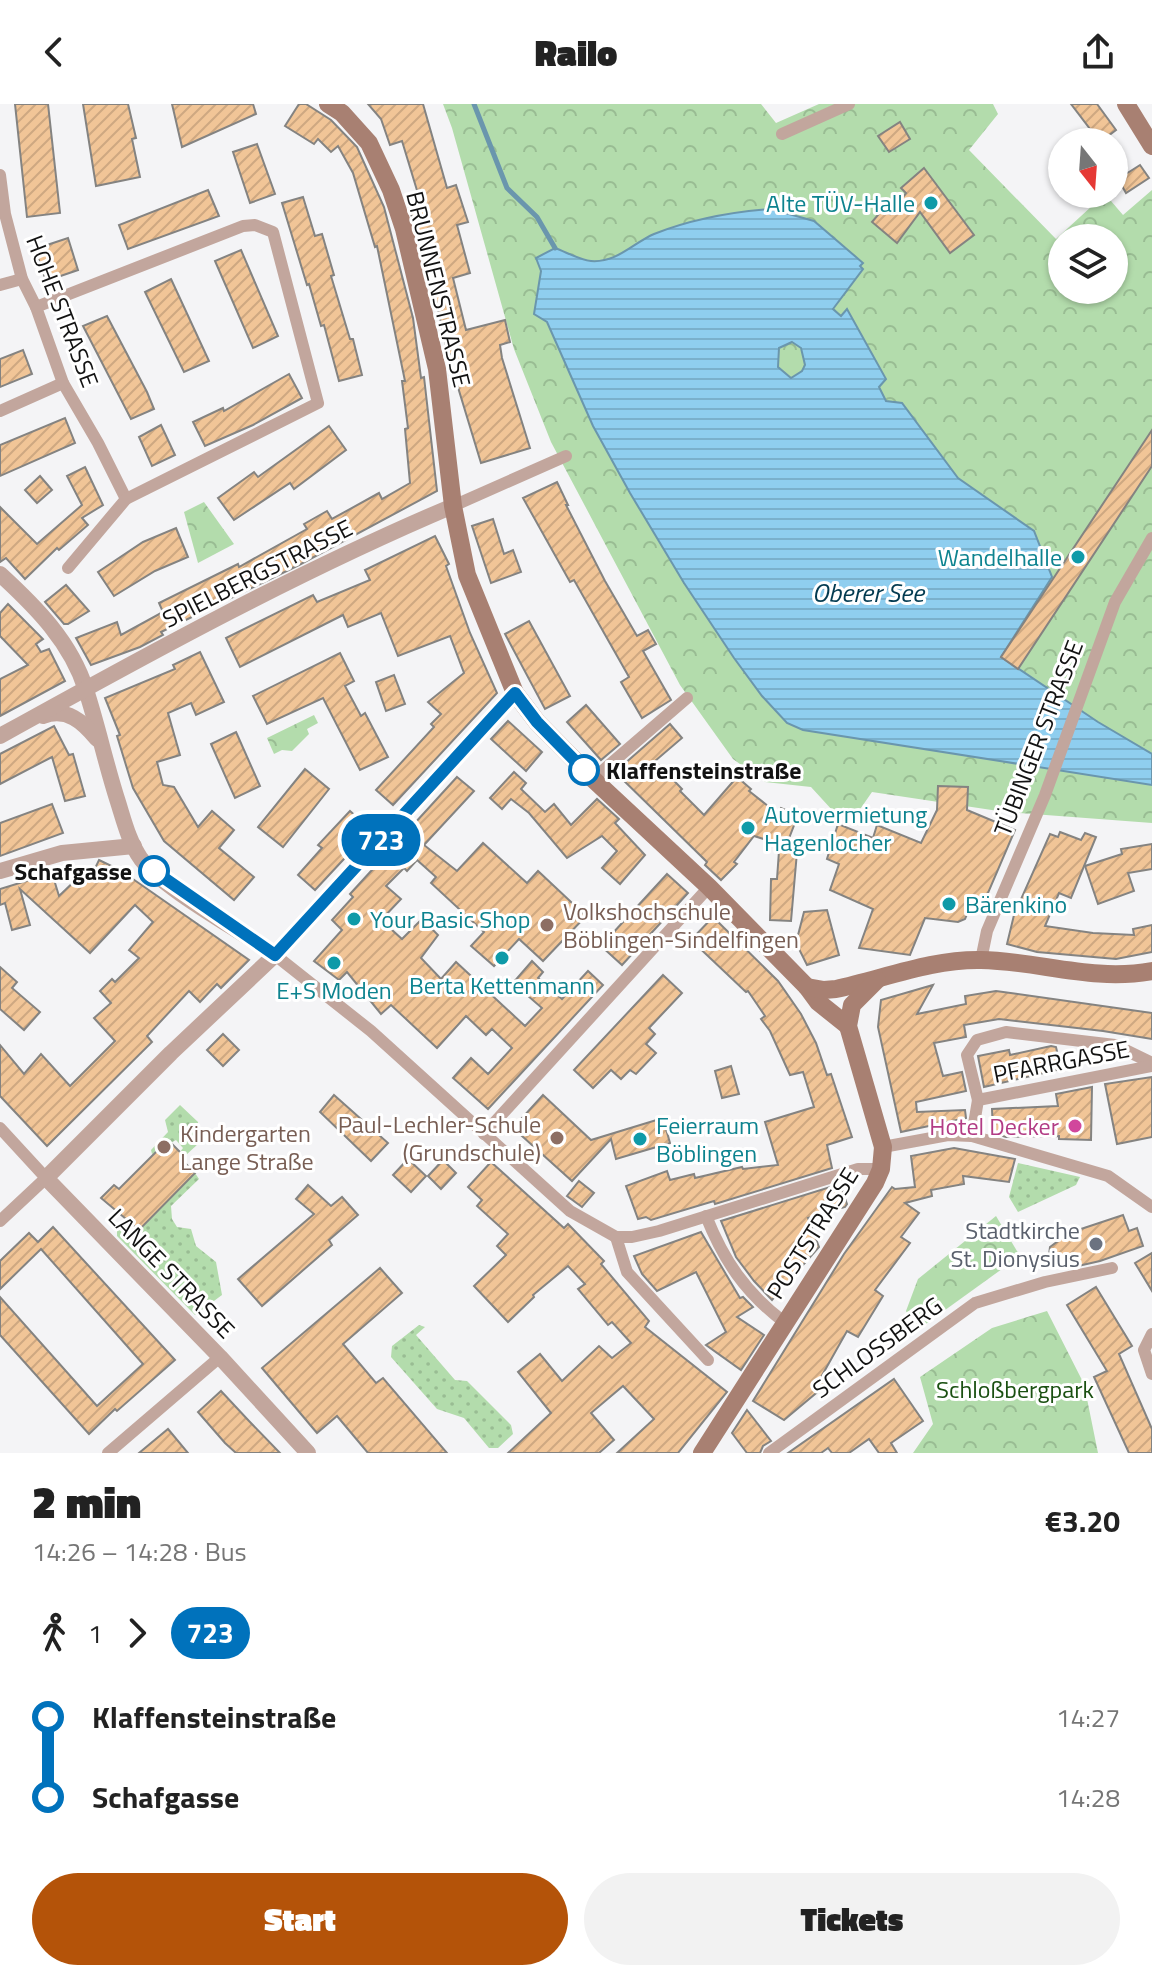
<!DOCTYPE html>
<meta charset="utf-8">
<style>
:root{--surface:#fff;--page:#f2f2f2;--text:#222;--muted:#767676;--accent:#b45309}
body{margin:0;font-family:"Titillium Web",sans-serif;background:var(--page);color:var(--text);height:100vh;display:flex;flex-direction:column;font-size:30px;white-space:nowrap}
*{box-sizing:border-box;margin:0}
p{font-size:26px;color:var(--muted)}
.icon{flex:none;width:44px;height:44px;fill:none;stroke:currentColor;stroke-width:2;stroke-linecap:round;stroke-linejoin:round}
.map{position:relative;height:1349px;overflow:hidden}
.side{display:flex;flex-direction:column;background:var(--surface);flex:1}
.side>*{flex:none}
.badge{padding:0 16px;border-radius:26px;font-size:28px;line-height:52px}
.needle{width:52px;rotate:163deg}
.controls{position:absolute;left:1048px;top:24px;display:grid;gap:16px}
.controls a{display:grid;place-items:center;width:80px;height:80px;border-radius:50%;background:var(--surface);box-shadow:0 2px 6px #0004;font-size:40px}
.map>.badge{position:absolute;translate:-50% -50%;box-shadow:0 0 0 4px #fff}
.legs{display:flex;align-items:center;gap:12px;height:88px;padding:0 32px;font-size:26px}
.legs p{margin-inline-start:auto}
.summary{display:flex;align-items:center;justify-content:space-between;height:136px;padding:0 32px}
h1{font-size:44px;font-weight:800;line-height:60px}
.action{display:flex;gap:16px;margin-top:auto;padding:16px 32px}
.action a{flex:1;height:92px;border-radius:48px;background:var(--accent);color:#fff;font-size:32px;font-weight:800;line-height:92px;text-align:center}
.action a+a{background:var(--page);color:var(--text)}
ul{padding:0 32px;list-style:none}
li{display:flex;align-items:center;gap:28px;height:80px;font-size:30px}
li i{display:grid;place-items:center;width:12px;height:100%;margin:0 10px;background:currentColor}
li i::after{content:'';width:20px;height:20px;margin:-10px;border:6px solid;border-radius:50%;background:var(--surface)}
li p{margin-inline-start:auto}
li:first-child i{background:linear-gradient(#0000 50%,currentColor 0)}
li:last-child i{background:linear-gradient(currentColor 50%,#0000 0)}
header{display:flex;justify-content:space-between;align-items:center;height:104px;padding:0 32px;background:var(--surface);font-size:36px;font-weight:800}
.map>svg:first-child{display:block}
.grass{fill:url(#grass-dots)}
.park{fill:url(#park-crowns);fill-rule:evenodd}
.water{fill:url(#water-rules);stroke:#6a96ad;stroke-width:2;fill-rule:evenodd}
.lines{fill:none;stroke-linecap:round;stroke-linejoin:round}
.stream{stroke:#6a96ad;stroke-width:5}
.building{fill:url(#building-hatch);stroke:#848381;stroke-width:2}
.minor{stroke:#c2a69d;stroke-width:12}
.tertiary{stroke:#c2a69d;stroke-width:16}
.secondary{stroke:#a88072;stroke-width:18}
.line-1-casing{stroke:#fff;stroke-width:18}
.line-1{stroke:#0072bc;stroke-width:12}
.culture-dot{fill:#0f9aa8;stroke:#fff;stroke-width:3}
.stop-1-dot{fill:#fff;stroke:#0072bc;stroke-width:4}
.education-dot{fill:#8d6e63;stroke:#fff;stroke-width:3}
.hotel-dot{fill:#d1479c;stroke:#fff;stroke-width:3}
.worship-dot{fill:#6b7280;stroke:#fff;stroke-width:3}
.labels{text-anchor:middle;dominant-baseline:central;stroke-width:6;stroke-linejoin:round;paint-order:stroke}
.culture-label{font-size:24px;fill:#0d838f;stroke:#fff;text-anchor:start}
.street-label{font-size:24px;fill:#121212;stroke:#fff}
.stop-label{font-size:24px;font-weight:bold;fill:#121212;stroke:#fff;text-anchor:start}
.education-label{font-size:24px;fill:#785e54;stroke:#fff;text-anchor:start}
.hotel-label{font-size:24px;fill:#b23c85;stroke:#fff;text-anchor:end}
.worship-label{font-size:24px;fill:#5b616d;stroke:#fff;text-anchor:end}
.park-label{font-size:24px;fill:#1a5011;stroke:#fff}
.water-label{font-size:26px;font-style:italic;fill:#033b51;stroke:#fff}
</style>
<header><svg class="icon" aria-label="back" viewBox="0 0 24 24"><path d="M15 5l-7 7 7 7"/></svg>Railo<svg class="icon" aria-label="share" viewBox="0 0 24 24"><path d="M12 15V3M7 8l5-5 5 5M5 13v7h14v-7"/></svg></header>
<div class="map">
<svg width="1152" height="1349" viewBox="0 0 1152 1349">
<defs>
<pattern id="grass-dots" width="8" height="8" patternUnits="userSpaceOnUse" patternTransform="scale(2)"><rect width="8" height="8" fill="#b3dcac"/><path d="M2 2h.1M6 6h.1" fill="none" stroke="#99bc93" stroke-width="1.8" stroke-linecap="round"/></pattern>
<pattern id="park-crowns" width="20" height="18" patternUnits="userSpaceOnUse" patternTransform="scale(2)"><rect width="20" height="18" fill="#b3dcac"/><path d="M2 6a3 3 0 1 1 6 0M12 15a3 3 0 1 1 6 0" fill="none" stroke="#99bc93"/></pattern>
<pattern id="water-rules" width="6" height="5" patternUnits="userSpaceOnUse" patternTransform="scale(2)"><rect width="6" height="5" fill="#8fceef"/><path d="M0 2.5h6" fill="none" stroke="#7ab0cc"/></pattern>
<pattern id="building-hatch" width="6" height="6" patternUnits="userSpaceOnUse" patternTransform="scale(2)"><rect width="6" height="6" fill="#f1c597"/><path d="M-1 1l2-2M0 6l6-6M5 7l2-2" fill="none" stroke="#cea881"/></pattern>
</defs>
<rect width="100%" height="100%" fill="#f4f4f6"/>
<g class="grass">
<polygon points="180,1001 198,1018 199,1039 185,1052 180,1048 183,1044 176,1036 152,1050 151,1046 168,1028 165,1016"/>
<polygon points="1018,1059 1080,1073 1076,1081 1018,1108 1009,1093"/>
<polygon points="195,1069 199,1075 171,1102 172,1115 177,1123 191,1125 196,1142 216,1158 222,1191 195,1211 117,1132 117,1126 122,1120 139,1127"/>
<polygon points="419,1221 425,1223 416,1231 455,1276 467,1277 511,1321 513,1330 498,1344 489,1344 464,1314 437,1305 391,1253 392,1242"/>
</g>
<g class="park">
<path d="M443 0H761L776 19 819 0H993L998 10 969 46 1056 135 1105 90 1123 111 1152 86V719L1005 708 872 688 854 714 833 707 811 683 765 678 733 655 680 581 551 338 514 245 452 24ZM1062 134H1114V186H1062Z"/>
<polygon points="204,398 234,440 198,459 184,408"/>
<polygon points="314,611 318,619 307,625 309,630 292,647 282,646 274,650 267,634"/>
<polygon points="996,1112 1020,1152 916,1227 906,1207 918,1175"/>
<polygon points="1047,1207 1084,1280 1098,1349 913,1349 933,1320 920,1273 992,1224"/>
</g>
<path class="water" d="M771 105 814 117 863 159 860 162 863 165 833 205 841 212 847 205 886 275 879 283 886 297 902 299 958 374 1034 427 1052 473 1001 553 1098 618 1152 650V681L803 626 787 619 762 592 734 554 684 479 630 389 593 322 547 218 534 210 541 167 536 154 555 144C566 148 580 156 591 157 617 159 633 139 654 130 692 115 731 108 771 105ZM792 238 801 244 805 261 802 267 791 274 778 263 779 244Z"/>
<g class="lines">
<polyline class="stream" points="474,0 507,84 537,113 555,144"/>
</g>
<g class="building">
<polygon points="15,0 48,0 60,109 27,113"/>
<polygon points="83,0 128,0 136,34 132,35 140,73 96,82"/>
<polygon points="172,0 253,0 256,10 182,43"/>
<polygon points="299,0 306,0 331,16 357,43 384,103 413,214 421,274 424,273 437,387 299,461 161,528 163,531 140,543 91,561 76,534 117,518 121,531 163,508 159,499 238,460 239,463 307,425 304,420 327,407 332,415 379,389 382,395 410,379 405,325 408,324 402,277 405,277 377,142 375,143 353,69 338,42 331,48 318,35 314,40 285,22"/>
<polygon points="368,0 423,0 447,84 456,81 468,118 457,121 470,169 453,174 466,226 505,216 510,238 500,241 502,254 530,344 481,359 457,280 462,278 455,249 448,251 435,191 442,190 428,130 418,133 407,96 419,93 402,37 390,41 381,15"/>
<polygon points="1071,0 1097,0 1116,26 1100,38"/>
<polygon points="900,18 910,35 889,48 878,32"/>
<polygon points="257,40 275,90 250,99 233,48"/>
<polygon points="1140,61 1149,74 1126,89 1118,75"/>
<polygon points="924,64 974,131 950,149 920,108 897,139 872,118 883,105 890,110 906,89 901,84"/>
<polygon points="208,86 219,112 128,145 119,121"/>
<polygon points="303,93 315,132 322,130 334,171 331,172 350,235 353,235 362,271 339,277 324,221 321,222 309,180 307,181 282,99"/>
<polygon points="68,134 78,166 46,177 35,145"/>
<polygon points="241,146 278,232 253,244 215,157"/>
<polygon points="171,175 209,257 184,268 145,188"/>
<polygon points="107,212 147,288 154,305 131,315 83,222"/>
<polygon points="23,246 32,270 0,283 0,255"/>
<polygon points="289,270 302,294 253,321 205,342 193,318 223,304 224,307"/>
<polygon points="65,314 75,339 0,372 0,341"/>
<polygon points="161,321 175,351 152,362 139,333"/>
<polygon points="329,322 346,346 294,385 290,379 234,416 218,394 254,368 258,373"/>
<polygon points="1152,326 1152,362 1018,565 1001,553"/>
<polygon points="85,363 103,401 82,414 88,421 59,446 57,444 25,475 6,454 0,458 0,403 37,440 82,401 67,372"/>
<polygon points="40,372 52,386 37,399 25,386"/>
<polygon points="557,378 568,401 566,401 605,477 637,532 648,526 656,540 643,547 671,596 642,614 621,578 629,573 574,476 570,478 523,394"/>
<polygon points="493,415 504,450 513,446 521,468 491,479 472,422"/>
<polygon points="176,424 188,453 155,467 114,492 98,468 143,438"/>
<polygon points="435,432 449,460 446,462 470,529 497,589 393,701 376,686 434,623 431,620 441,610 428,598 464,569 450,532 398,552 381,509 348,523 343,511 240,563 226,534 313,491 317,498 370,476 365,466"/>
<polygon points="66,481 89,507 68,520 64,520 45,498"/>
<polygon points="8,500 43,535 36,540 41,548 49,545 65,577 0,612 0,575 28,561 0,532 0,509"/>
<polygon points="529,517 570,592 545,605 505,530"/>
<polygon points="200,548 224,598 196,611 191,599 168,609 180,651 157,658 163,681 174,683 198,723 212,707 234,726 219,744 254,773 234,796 164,737 133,684 117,632 120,631 105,594 175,565 173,561"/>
<polygon points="340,549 354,577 345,582 361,612 365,609 388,653 360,666 323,594 267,620 253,592"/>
<polygon points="394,571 405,600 386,607 376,578"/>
<polygon points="586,601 620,640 601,656 567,618"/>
<polygon points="508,617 542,648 526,667 491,635"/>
<polygon points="670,620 682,634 655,657 682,685 680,687 704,711 737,673 751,685 749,687 778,710 781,704 798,711 786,742 754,732 734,758 737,760 721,776 705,761 707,758 615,668"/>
<polygon points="54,622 69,651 73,650 85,692 65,697 52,653 0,680 0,650"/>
<polygon points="236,628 260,682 235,694 211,640"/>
<polygon points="305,665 329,685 283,743 258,723"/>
<polygon points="514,668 526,679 521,685 545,708 554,700 571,721 597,695 619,715 615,719 645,751 620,780 602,764 617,747 602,732 567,754 529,709 511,695 502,705 490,694"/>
<polygon points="457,673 474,687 424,741 457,767 483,739 527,779 538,767 586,812 543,857 519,835 494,862 471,842 484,828 431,779 436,773 417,756 407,767 404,764 386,782 401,795 381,816 402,835 422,815 438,831 421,854 441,875 456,858 525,922 542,904 513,879 532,857 543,868 538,874 562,895 588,867 603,881 488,1005 453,974 471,954 488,970 512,944 492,925 486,931 466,912 437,944 391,901 381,910 347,868 339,876 314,857 342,826 332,816 353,793 350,790"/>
<polygon points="938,682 968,683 967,706 1015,726 982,803 972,798 965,815 958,818 925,814 910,851 859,844 873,805 830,786 839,760 827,755 838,720 873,734 877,721 921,739 937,706"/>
<polygon points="52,700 63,729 0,752 0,719"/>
<polygon points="350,707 371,726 315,786 298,771 322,744 318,741"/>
<polygon points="1060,728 1081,736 1085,729 1096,733 1071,794 1059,789 1045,822 1093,829 1134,831 1133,825 1152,821 1152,848 1116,855 1037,848 1007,840 1014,811 1050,730 1058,733"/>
<polygon points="1152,740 1152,765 1128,769 1134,787 1098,800 1085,762 1122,750 1121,745"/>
<polygon points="779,747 797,748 791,817 770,816 771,775 777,775"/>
<polygon points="99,756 120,766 249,856 221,884 217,880 200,898 189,887 147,932 152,938 47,1042 0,992 0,941 24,970 41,950 70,982 115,937 94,914 111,899 100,887 112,875 115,878 139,854 129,846 153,818 135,801 90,849 20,785 30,821 12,826 5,799 0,801 0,785 52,769 59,792 82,770 89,777"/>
<polygon points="667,770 688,789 622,861 601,842"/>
<polygon points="827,806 839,851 807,861 796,839 804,808"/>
<polygon points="713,813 778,877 801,910 816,939 827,971 831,970 852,1033 827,1041 832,1064 715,1100 714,1097 651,1116 646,1113 638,1115 626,1082 667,1067 670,1076 694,1070 695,1074 742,1063 743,1065 778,1061 765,1018 814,1003 803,968 790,971 770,927 761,915 765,912 748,887 746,888 691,836"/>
<polygon points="0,863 17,878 12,884 40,908 24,926 0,905"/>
<polygon points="663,871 682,889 649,924 655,930 646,940 656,949 636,970 630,966 621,975 611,966 593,984 574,966"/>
<polygon points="933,881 917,910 966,900 965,892 996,887 1152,909 1152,935 1103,927 999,915 964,921 966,933 934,939 943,972 962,968 966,987 916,998 917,1008 965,1006 966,1014 901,1028 878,923 881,896"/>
<polygon points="223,930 239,946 223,962 207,946"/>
<polygon points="1051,942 1056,943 1061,965 984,983 978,952 1009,946 1010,951"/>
<polygon points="731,962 739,990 722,994 715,967"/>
<polygon points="1152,973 1152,1033 1117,1040 1105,980"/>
<polygon points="1092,983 1091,1036 1059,1035 1059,1032 1006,1033 993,1029 992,1005 1058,1002 1056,990"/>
<polygon points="334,991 388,1039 371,1057 320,1008"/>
<polygon points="543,991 591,1036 663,1014 670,1039 616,1055 611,1035 572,1077 513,1024"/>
<polygon points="168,1036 184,1052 181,1055 195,1069 139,1126 101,1094 114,1081 119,1085"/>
<polygon points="954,1044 1015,1055 1009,1078 963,1072 964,1080 931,1086 932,1092 905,1099 919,1109 901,1133 910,1139 875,1186 883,1192 858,1233 847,1227 820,1275 827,1280 784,1316 753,1297 844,1150 892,1083 895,1085 915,1083 911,1052"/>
<polygon points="408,1055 426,1072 411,1088 393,1071"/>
<polygon points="443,1056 456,1069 441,1085 428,1072"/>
<polygon points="491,1058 564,1124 568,1120 604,1157 601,1160 649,1217 645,1223 727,1288 678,1349 617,1349 654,1315 623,1282 591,1309 614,1336 599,1349 508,1349 551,1309 518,1268 540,1250 562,1277 599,1242 612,1254 631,1239 612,1218 608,1221 578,1185 585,1180 568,1162 533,1191 534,1193 508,1218 474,1182 506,1151 497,1142 508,1130 477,1102 482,1096 468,1083"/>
<polygon points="579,1077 594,1089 582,1103 567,1092"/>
<polygon points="840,1080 847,1100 845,1103 808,1114 819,1143 795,1170 794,1177 786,1179 772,1196 754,1177 736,1153 721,1117"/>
<polygon points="308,1081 331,1102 342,1093 358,1111 329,1136 332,1141 262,1202 238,1175 314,1110 296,1095"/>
<polygon points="1123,1111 1129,1127 1137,1124 1143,1142 1100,1157 1065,1165 1053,1162 1049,1151 1050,1143 1058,1137 1057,1133"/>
<polygon points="53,1123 175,1256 117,1307 115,1305 89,1330 0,1231 0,1193 97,1302 143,1260 41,1145 0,1185 0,1157 29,1129 38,1138"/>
<polygon points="701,1128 740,1194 743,1193 753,1203 737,1213 764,1231 741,1266 706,1241 726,1228 696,1168 657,1187 642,1170 634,1152"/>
<polygon points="1152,1149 1152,1187 1135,1159"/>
<polygon points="380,1164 402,1189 343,1240 376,1279 383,1274 447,1349 368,1349 337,1312 317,1329 262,1264"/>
<polygon points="1096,1183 1132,1242 1119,1250 1152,1325 1152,1349 1129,1349 1094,1273 1107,1267 1067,1201"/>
<polygon points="894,1275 923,1317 891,1339 897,1349 879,1349 869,1335 849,1349 832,1349 828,1344 821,1349 788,1349"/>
<polygon points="221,1287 249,1317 280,1349 236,1349 225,1339 198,1308"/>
<polygon points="747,1306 771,1337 763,1342 760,1349 747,1349 732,1329"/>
<polygon points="168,1325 188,1349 139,1349"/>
</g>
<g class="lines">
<g class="minor">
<polyline points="782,30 849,0"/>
<polyline points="0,71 5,110 22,175 36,203 63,279 98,339 126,395"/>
<polyline points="0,181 22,175"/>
<polyline points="36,203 243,122 255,121 273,128 318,299 126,395 68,464"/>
<polyline points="0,307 63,279"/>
<polyline points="453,402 566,352"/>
<polyline points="515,589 275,851 371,927 570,1107 616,1133 632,1133 659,1127 858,1065 881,1065"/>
<polyline points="593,675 687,594"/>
<polyline points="981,856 987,827 1045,691 1115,498 1152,434"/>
<polyline points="978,996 967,951 977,936 1006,928 1115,941 1152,959"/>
<polyline points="0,1024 46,1074 0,1117"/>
<polyline points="484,1030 709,783"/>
<polyline points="972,1032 978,996 1152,962"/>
<polyline points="883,1043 948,1031 972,1032 1108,1072 1152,1103"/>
<path d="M706 1112C724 1157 745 1188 784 1218"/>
<polyline points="616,1133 627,1168 708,1256"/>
<polyline points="1152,1230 1144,1246 1152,1270"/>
<polyline points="108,1349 220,1253"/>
<polyline points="769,1349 975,1199 1045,1178 1112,1164"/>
</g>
<g class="tertiary">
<path d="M0 470C36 503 71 538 86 586 98 623 106 661 118 698 124 717 129 738 141 755 167 788 239 825 275 851L171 949 46 1074 220 1253 308 1349"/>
<path d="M43 612C67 603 83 618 97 635"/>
<path d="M0 632C148 550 297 468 453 402"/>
<polyline points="0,767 62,749 134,742"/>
</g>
<g class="secondary">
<polyline points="328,0 342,9 369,39 391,86 404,125 437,265 453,402 467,471 515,589 537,618 593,675 709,783 807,883 818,898 848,922"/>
<polyline points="1126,0 1152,42"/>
<path d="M807 883 824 886 836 885C883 875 932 855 981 856 1039 857 1093 878 1152 867"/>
<polyline points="702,1349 875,1079 881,1065 883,1043 848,922 852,901 877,876"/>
</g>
</g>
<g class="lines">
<g class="line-1-casing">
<polyline id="line-1" points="154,767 275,851 515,589 537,618 584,666"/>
</g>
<use href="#line-1" class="line-1"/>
</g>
<g class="culture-dot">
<circle cx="931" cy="99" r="8"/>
<circle cx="1078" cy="453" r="8"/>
<circle cx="748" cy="724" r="8"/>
<circle cx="949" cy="800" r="8"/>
<circle cx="354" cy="815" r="8"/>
<circle cx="502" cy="854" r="8"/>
<circle cx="334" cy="859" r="8"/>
<circle cx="640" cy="1035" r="8"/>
</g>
<g class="stop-1-dot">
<circle cx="584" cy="666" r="14"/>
<circle cx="154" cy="767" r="14"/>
</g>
<g class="education-dot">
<circle cx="547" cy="821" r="8"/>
<circle cx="557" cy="1034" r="8"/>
<circle cx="164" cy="1043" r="8"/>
</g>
<circle class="hotel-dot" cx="1075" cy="1022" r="8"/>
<circle class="worship-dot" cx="1096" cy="1140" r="8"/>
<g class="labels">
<g class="culture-label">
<text x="915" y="99" text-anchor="end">Alte TÜV-Halle</text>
<text x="1062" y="453" text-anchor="end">Wandelhalle</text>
<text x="764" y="710">Autovermietung<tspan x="764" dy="28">Hagenlocher</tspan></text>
<text x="965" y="800">Bärenkino</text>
<text x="370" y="815">Your Basic Shop</text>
<text x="502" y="881" text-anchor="middle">Berta Kettenmann</text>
<text x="334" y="886" text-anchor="middle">E+S Moden</text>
<text x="656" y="1021">Feierraum<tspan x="656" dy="28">Böblingen</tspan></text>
</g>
<g class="street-label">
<text transform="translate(439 185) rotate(76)">BRUNNENSTRASSE</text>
<text transform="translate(63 207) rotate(69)">HOHE STRASSE</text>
<text transform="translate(257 469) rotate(-27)">SPIELBERGSTRASSE</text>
<text transform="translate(1038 634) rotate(-69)">TÜBINGER STRASSE</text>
<text transform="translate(1061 957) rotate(-11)">PFARRGASSE</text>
<text transform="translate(812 1129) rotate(-58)">POSTSTRASSE</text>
<text transform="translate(172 1169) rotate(46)">LANGE STRASSE</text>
<text transform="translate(877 1243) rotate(-36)">SCHLOSSBERG</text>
</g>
<g class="stop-label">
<text x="606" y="666">Klaffensteinstraße</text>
<text x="132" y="767" text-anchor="end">Schafgasse</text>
</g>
<g class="education-label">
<text x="563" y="807">Volkshochschule<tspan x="563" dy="28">Böblingen-Sindelfingen</tspan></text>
<text x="541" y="1020" text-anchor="end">Paul-Lechler-Schule<tspan x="541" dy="28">(Grundschule)</tspan></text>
<text x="180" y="1029">Kindergarten<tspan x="180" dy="28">Lange Straße</tspan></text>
</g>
<g class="hotel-label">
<text x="1059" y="1022">Hotel Decker</text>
</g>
<g class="worship-label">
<text x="1080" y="1126">Stadtkirche<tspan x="1080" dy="28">St. Dionysius</tspan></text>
</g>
<g class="park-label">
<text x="1015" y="1285">Schloßbergpark</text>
</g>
<g class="water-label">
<text x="868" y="488">Oberer See</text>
</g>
</g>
</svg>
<div class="controls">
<a><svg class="needle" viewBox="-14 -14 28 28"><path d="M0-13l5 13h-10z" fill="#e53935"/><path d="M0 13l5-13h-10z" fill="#767676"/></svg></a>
<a><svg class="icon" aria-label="layers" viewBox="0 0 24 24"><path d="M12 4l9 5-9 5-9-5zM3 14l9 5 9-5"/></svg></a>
</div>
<b class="badge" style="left:381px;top:736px;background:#0072bc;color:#fff">723</b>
</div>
<section class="side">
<div class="summary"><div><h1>2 min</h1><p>14:26 – 14:28 · Bus</p></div><b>€3.20</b></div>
<div class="legs"><svg class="icon" aria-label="walk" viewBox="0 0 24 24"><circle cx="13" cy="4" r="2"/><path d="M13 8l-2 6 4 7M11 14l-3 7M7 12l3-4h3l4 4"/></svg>1<svg class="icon" aria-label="forward" viewBox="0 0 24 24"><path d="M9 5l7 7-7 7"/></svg><b class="badge" style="background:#0072bc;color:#fff">723</b></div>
<ul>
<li><i style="color:#0072bc"></i><b>Klaffensteinstraße</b><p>14:27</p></li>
<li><i style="color:#0072bc"></i><b>Schafgasse</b><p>14:28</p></li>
</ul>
<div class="action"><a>Start</a><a>Tickets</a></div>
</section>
